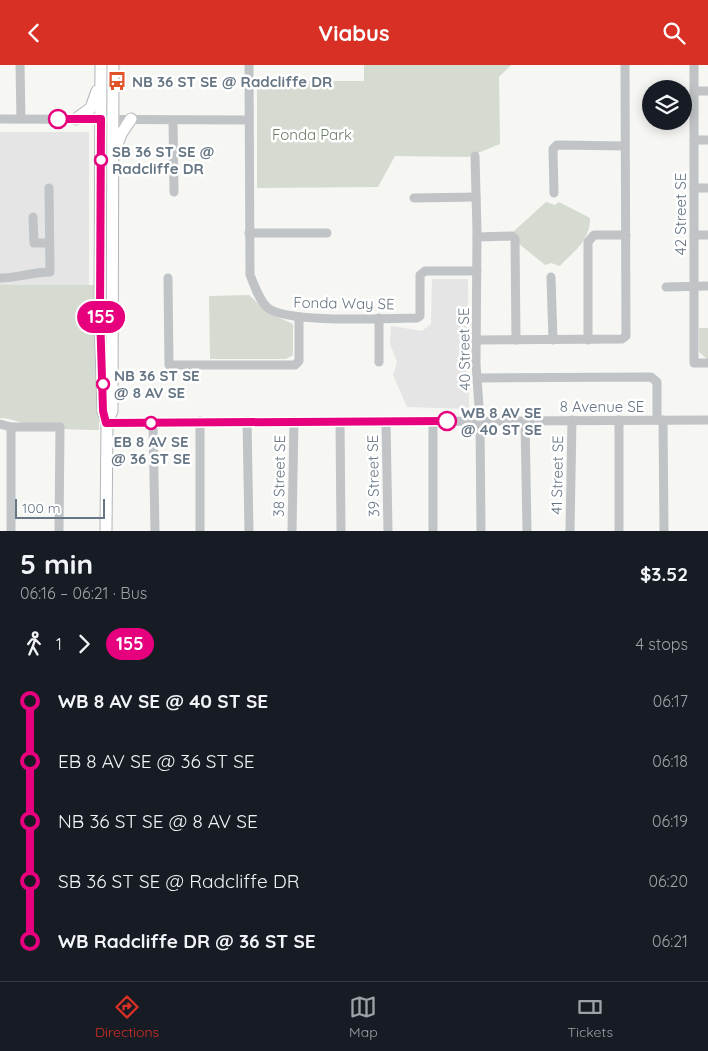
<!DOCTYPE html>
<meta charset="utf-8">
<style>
:root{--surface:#171b24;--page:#242831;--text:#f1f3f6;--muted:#9ea1a6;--line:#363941;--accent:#d93025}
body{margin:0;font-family:Quicksand,sans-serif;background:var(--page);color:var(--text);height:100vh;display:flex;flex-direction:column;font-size:19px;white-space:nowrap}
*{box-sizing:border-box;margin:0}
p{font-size:16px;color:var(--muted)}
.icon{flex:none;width:28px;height:28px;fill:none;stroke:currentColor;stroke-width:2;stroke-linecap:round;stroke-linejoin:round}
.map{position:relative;height:466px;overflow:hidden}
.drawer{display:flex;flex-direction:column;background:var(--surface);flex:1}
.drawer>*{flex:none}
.badge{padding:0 10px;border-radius:16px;font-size:18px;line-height:32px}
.fabs{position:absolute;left:642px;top:15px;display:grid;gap:10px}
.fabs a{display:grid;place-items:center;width:50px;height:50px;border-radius:50%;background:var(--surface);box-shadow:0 2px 12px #0003;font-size:25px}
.scale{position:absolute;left:15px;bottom:12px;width:90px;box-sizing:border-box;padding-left:5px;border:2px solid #667684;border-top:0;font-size:14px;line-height:18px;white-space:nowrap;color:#667684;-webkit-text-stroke:4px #fff;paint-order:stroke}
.map>.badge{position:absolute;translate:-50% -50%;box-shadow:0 0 0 2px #fff}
.legs{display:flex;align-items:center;gap:8px;height:55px;padding:0 20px;font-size:16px}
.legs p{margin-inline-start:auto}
.headline{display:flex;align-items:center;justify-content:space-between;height:85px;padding:0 20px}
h1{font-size:28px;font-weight:700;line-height:38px}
ul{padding:0 20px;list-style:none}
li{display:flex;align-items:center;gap:18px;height:60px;font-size:19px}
li i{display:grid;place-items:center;width:8px;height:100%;margin:0 6px;background:currentColor}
li i::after{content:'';width:12px;height:12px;margin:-6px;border:4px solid;border-radius:50%;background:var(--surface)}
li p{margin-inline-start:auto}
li:first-child i{background:linear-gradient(#0000 50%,currentColor 0)}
li:last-child i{background:linear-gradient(currentColor 50%,#0000 0)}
header{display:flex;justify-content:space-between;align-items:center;height:65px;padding:0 20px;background:var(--accent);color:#fff;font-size:22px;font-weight:700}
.tab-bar{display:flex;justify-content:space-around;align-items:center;height:70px;border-top:1px solid var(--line);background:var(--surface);font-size:14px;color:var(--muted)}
.tab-bar a{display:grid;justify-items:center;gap:2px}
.tab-bar .current{color:var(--accent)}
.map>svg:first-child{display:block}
.built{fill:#e4e5e4}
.green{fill:#d6dbd2}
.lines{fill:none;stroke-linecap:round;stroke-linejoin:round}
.major-casing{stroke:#b1b6ba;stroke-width:13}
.minor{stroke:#c0c4c7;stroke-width:9}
.major{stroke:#fff;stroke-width:11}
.line-1-casing{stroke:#fff;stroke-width:11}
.line-1{stroke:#e6007e;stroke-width:8}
.stop-1-dot{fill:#fff;stroke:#e6007e;stroke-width:2.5}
.labels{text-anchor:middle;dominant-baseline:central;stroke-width:5;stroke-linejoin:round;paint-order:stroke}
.poi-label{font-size:15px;font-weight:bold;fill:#667684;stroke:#fff;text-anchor:start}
.park-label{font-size:15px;fill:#697b64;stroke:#fff}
.stop-label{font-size:15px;font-weight:bold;fill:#667684;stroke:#fff;text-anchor:start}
.street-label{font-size:15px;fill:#667684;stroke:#fff}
</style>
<header><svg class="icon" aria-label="back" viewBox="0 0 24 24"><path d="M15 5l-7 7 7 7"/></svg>Viabus<svg class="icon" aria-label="search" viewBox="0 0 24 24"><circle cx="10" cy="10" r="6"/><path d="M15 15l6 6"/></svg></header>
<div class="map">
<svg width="708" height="466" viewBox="0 0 708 466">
<rect width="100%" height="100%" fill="#f6f6f3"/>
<g class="built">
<rect x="0" y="67" width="89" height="153"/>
<polygon points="432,214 468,214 469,344 407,342 393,310 397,297 390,279 391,261 422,266 431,259"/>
</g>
<g class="green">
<polygon points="364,0 511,0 499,12 500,79 468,92 395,91 378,122 257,123 257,16 364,16"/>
<path d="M546 137 555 140 559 137 590 153C590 176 575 185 560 201L551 198 545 200 518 178 513 167Z"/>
<path d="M0 220H97L99 365C76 365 54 364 31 360 20 358 11 353 0 353Z"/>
<polygon points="249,230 267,247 293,259 293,290 286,294 210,294 209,231"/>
<polygon points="699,263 708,263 708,295 699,287"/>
</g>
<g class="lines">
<g class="major-casing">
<g id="major">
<polyline points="101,0 100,248 103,346 107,358 106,466"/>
<polyline points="76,54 91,43 97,26"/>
<polyline points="115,85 121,69 131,54"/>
<polyline points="107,358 112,346 113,0"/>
</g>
</g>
<g class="minor">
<polyline points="20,0 21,54"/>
<path d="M249 0 250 210C255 221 259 236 268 243 289 259 386 253 417 253L420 251V210L425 206H477"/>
<polyline points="694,0 694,298 708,298"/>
<polyline points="694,26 708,26"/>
<polyline points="0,54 249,55"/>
<polyline points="173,56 174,127"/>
<polyline points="694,75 708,75"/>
<polyline points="475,91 477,167 476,299 480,356 481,466"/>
<polyline points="694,123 708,123"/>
<polyline points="554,128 553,84 557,80 625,81"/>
<polyline points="414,133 476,132"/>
<polyline points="33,152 34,178 49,178"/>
<polyline points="249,168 327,168"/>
<polyline points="694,170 708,170"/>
<polyline points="477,172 512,171 515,174 516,275"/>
<polyline points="551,212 553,275"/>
<path d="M0 213C17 213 32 207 50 207L49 123"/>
<polyline points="168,213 169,300 295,300 299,296 299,252"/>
<polyline points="666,222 708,221"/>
<polyline points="476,275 622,274 626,271 625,0"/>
<polyline points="588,275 588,177 594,170 626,170"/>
<polyline points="379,297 379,253"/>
<polyline points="477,313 651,312 657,317 657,355"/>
<polyline points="619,355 619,466"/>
<polyline points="663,355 664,466"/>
<polyline points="247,356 249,466"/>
<polyline points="340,356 341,466"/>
<polyline points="386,356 388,466"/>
<polyline points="433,356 433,466"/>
<polyline points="525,356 527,466"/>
<polyline points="107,358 708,355"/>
<polyline points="153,358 155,466"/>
<polyline points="0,359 11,362 60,362 59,466"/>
<polyline points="11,362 11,466"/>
<polyline points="200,466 200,356"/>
<polyline points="292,466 294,356"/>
<polyline points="570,466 572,355"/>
</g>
<use href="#major" class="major"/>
</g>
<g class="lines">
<g class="line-1-casing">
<polyline id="line-1" points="58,54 101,54 100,248 103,346 106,358 447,356"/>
</g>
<use href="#line-1" class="line-1"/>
</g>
<defs>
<g id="bus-bare" transform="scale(1.5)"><path d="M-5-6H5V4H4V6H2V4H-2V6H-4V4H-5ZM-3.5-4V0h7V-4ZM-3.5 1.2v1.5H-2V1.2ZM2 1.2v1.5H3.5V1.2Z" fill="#e15329" stroke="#fff" stroke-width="2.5" paint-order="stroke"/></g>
</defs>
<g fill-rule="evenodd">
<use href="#bus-bare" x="117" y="16"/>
</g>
<g class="stop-1-dot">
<circle cx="58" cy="54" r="9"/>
<circle cx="101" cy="95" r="6"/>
<circle cx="103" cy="319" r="6"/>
<circle cx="447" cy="356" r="9"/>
<circle cx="151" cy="358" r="6"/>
</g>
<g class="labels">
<g class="poi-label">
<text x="132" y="16">NB 36 ST SE @ Radcliffe DR</text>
</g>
<g class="park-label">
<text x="312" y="69">Fonda Park</text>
</g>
<g class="stop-label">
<text x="112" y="86">SB 36 ST SE @<tspan x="112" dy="17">Radcliffe DR</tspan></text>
<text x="114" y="310">NB 36 ST SE<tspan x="114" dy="17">@ 8 AV SE</tspan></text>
<text x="461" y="347">WB 8 AV SE<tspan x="461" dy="17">@ 40 ST SE</tspan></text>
<text x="151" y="376" text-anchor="middle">EB 8 AV SE<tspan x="151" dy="17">@ 36 ST SE</tspan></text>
</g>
<g class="street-label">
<text transform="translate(680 149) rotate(-90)">42 Street SE</text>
<text transform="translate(344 238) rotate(1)">Fonda Way SE</text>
<text transform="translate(464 284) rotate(-91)">40 Street SE</text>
<text x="602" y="341">8 Avenue SE</text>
<text transform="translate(557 410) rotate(-89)">41 Street SE</text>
<text transform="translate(279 411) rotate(-89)">38 Street SE</text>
<text transform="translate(373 411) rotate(-91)">39 Street SE</text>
</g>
</g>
</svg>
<div class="fabs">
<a><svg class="icon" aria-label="layers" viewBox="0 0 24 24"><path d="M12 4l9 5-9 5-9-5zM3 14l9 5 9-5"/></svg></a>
</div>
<div class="scale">100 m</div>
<b class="badge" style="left:101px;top:252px;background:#e6007e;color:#fff">155</b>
</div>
<section class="drawer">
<div class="headline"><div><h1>5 min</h1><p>06:16 – 06:21 · Bus</p></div><b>$3.52</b></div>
<div class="legs"><svg class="icon" aria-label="walk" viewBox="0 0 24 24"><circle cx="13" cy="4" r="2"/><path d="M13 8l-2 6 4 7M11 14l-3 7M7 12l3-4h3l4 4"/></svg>1<svg class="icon" aria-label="forward" viewBox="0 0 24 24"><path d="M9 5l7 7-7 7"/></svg><b class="badge" style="background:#e6007e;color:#fff">155</b><p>4 stops</p></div>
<ul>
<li><i style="color:#e6007e"></i><b>WB 8 AV SE @ 40 ST SE</b><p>06:17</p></li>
<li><i style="color:#e6007e"></i><span>EB 8 AV SE @ 36 ST SE</span><p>06:18</p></li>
<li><i style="color:#e6007e"></i><span>NB 36 ST SE @ 8 AV SE</span><p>06:19</p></li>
<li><i style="color:#e6007e"></i><span>SB 36 ST SE @ Radcliffe DR</span><p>06:20</p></li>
<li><i style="color:#e6007e"></i><b>WB Radcliffe DR @ 36 ST SE</b><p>06:21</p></li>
</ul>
</section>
<nav class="tab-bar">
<a class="current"><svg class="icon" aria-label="directions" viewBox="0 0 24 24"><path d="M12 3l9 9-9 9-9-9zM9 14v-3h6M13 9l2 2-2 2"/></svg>Directions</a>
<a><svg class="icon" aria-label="map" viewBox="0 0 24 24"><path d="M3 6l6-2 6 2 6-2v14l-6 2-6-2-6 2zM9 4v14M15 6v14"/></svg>Map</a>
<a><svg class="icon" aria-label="tickets" viewBox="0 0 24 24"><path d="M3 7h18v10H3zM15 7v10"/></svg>Tickets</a>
</nav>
